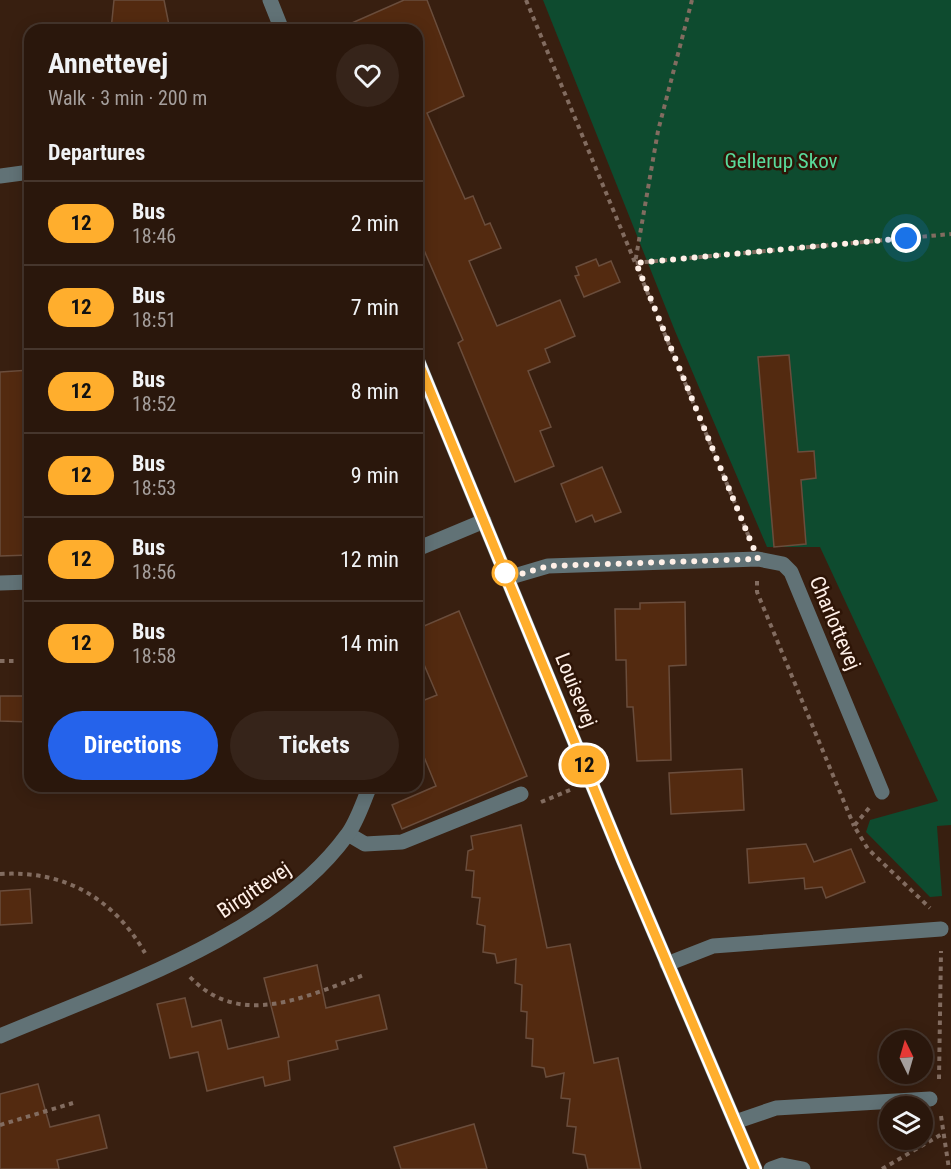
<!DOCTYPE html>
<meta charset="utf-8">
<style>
:root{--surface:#2a170c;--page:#36241a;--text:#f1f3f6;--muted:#a59f9d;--line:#46362d;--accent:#2563eb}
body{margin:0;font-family:"Roboto Condensed",sans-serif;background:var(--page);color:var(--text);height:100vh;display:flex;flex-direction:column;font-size:22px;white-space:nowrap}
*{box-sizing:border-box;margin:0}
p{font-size:20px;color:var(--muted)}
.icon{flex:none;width:33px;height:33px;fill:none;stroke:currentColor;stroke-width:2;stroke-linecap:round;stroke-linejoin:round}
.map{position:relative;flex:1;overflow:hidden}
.drawer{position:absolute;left:24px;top:24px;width:399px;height:768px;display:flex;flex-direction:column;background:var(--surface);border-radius:18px;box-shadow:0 3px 15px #0003,0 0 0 2px var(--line)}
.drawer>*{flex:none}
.badge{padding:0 12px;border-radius:20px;font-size:21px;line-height:39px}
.needle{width:39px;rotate:355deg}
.buttons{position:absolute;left:879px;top:1030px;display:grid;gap:12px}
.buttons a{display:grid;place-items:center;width:54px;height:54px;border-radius:50%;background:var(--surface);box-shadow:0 3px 15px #0003,0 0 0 2px var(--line);font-size:30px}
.you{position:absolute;width:30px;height:30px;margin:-15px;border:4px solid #fff;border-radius:50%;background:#1a73e8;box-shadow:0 0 0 9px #1a73e833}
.map>.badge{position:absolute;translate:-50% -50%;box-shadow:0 0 0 3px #fff}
h2{padding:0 24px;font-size:22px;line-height:54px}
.round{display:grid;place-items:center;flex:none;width:63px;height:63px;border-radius:32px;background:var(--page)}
.overview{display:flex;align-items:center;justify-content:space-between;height:102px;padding:0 24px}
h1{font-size:28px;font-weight:700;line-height:45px}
.cta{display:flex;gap:12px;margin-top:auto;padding:12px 24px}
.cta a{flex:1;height:69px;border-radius:36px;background:var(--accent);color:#fff;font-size:24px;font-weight:700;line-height:69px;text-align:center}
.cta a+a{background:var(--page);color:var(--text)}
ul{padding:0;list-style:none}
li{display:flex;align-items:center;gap:18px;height:84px;padding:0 24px;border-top:2px solid var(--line)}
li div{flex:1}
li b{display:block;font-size:22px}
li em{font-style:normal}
li .badge{min-width:66px;font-weight:700;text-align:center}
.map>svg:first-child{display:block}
.green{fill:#0e4b2f}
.building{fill:#532a10;stroke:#6a4d3c;stroke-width:1.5}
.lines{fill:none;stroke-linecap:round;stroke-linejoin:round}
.path{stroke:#826c60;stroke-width:4;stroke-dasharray:4.5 4.5;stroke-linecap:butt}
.service{stroke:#617276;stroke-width:15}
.minor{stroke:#617276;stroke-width:15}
.line-casing{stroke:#fff;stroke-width:14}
.line{stroke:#ffae2d;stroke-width:9}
.walk{stroke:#fff0e8;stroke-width:6;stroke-dasharray:0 10.8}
.stop-dot{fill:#fff;stroke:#ffae2d;stroke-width:3}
.labels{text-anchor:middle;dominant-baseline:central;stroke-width:5;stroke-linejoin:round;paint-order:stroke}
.park-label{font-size:21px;fill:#59db9b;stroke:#2e1507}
.street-label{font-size:21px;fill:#fff0e8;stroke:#2e1507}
</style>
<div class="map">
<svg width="951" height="1169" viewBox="0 0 951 1169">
<rect width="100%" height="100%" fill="#381f10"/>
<polygon class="green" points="543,0 951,0 951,825 937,826 942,896 930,897 866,832 870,820 938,801 820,547 767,547 675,331"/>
<g class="building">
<polygon points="114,0 164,0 170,30 111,30"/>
<polygon points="404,0 427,0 464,96 427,113 465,199 473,196 485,225 490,223 501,248 469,261 497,326 560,300 575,336 545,349 550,362 528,371 551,427 540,431 554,466 515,482 458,343 463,340 417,234 417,30 336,30"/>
<polygon points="596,259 599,266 611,261 620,282 584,297 575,276 579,275 576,267"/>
<polygon points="789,355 798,452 814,451 816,478 801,480 806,544 774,547 758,357"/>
<polygon points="30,370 30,555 0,556 0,372"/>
<polygon points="602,467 621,512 595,522 592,515 576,522 561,484"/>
<polygon points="685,602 686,665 669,666 671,760 637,761 633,707 627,707 626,660 616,660 615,609 640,609 640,603"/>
<polygon points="459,611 527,776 402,829 392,805 436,786 417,740 417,703 437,695 417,648 417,629"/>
<polygon points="0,696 30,696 30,722 0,721"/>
<polygon points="742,769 744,810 671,814 669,773"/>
<polygon points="521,825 547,948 570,944 594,1063 618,1058 641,1169 588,1169 585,1155 573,1153 576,1127 567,1126 570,1099 561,1098 564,1073 546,1077 544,1068 532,1066 533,1039 526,1038 527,1012 521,1011 522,985 515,983 516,959 497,963 495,954 483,952 485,926 477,924 480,898 472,897 474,871 466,870 468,851 473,849 471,836"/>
<polygon points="806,844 814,862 851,849 865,882 826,898 822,887 805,889 804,878 749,883 747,849"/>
<polygon points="30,889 32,923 0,925 0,891"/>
<polygon points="317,965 326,1008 379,995 387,1029 336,1041 338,1049 288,1061 290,1080 265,1086 263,1077 207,1091 198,1052 170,1058 157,1004 185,998 192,1027 221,1020 228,1049 279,1037 264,978"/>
<polygon points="38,1084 50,1127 99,1115 107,1148 57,1160 59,1169 0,1169 0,1094"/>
<polygon points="474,1124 487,1169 401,1169 394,1147"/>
</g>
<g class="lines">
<g class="path">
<polyline points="526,0 749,537"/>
<polyline points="692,0 658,131 635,263 951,234"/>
<polyline points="757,581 757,592 854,826"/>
<polyline points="0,661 18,661"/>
<polyline points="541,802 570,790"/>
<polyline points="869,808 854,826 868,849 930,908"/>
<path d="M0 874C65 870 113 898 145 953"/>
<path d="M190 977C240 1030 307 996 364 975"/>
<polyline points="939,1079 941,951"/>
<polyline points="941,1116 949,1169"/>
<polyline points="0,1125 73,1103"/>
<polyline points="882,1169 942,1134"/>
</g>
<g class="service">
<polyline points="348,834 365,844 402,842 521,794"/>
<polyline points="667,964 713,946 941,929"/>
<polyline points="735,1122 776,1108 930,1099"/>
<polyline points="771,1169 782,1165 803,1169"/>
</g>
<g class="minor">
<polyline points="270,0 282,30"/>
<polyline points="0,176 30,172"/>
<polyline points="417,359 624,862 755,1169"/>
<polyline points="417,549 484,521"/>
<polyline points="507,578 548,566 758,559 783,564 791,572 882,792"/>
<polyline points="0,583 30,582"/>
<path d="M0 1036C113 988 273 937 347 835 357 822 363 802 370 786"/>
</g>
</g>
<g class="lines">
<g class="line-casing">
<polyline id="line" points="417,359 624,862 755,1169"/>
</g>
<use href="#line" class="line"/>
<polyline class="walk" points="505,573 507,578 548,566 758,559 636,263 906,238"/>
</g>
<circle class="stop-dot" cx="505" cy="573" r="12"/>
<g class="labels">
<g class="park-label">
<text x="781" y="161">Gellerup Skov</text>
</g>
<g class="street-label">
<text transform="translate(835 623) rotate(67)">Charlottevej</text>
<text transform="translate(576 690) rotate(68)">Louisevej</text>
<text transform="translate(254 890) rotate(-34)">Birgittevej</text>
</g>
</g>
</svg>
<div class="buttons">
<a><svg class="needle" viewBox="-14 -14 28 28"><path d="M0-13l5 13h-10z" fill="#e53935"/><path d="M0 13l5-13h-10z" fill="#a59f9d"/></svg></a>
<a><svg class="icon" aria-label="layers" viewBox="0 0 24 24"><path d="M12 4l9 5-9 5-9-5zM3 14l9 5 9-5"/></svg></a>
</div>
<div class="you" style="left:906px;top:238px"></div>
<b class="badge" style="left:584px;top:765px;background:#ffae2d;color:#111">12</b>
<section class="drawer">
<div class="overview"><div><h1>Annettevej</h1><p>Walk · 3 min · 200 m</p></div><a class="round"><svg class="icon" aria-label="heart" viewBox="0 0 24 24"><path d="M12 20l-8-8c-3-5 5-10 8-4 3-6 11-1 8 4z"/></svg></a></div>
<h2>Departures</h2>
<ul>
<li><span class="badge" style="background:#ffae2d;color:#111">12</span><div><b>Bus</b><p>18:46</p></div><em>2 min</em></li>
<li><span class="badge" style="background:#ffae2d;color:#111">12</span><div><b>Bus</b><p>18:51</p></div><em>7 min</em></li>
<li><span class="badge" style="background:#ffae2d;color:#111">12</span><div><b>Bus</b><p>18:52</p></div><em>8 min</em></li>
<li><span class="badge" style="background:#ffae2d;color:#111">12</span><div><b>Bus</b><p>18:53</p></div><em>9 min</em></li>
<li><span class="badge" style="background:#ffae2d;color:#111">12</span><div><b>Bus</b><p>18:56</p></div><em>12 min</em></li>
<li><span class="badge" style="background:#ffae2d;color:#111">12</span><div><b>Bus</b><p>18:58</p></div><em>14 min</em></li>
</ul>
<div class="cta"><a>Directions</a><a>Tickets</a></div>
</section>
</div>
